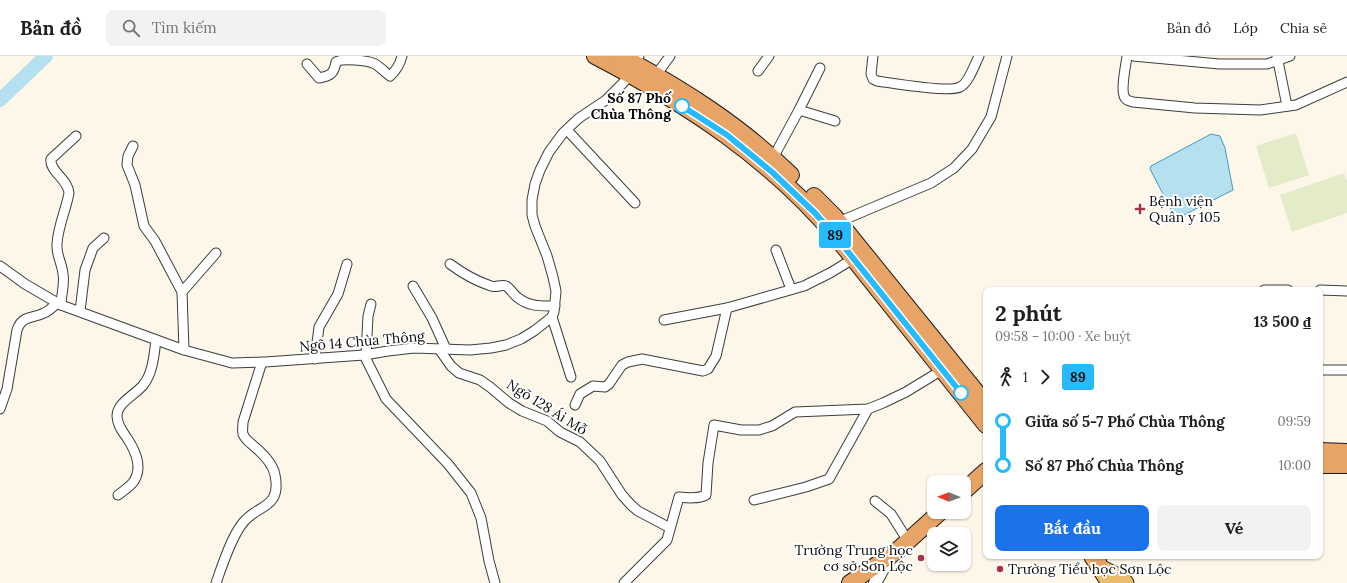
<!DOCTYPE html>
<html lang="vi">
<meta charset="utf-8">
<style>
:root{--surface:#fff;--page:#f2f2f2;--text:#202124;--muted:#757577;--line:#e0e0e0;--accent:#1a73e8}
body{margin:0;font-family:Lora,serif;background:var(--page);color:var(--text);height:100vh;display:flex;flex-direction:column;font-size:15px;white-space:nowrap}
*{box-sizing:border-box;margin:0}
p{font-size:13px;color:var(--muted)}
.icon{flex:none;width:22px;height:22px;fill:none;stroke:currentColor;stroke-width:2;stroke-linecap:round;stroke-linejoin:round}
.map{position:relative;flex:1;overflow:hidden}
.sheet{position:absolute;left:983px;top:231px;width:340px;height:272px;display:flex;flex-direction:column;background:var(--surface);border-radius:8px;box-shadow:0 1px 3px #0004}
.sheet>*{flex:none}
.badge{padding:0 8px;border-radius:3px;font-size:14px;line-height:26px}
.needle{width:26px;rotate:271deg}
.controls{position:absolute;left:927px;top:419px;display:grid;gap:8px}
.controls a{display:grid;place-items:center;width:44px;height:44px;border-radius:8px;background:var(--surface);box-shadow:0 1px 3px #0004;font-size:20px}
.map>.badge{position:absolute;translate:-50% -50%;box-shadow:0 0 0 2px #fff}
.legs{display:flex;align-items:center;gap:6px;height:44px;padding:0 12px;font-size:13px}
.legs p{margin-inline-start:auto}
.summary{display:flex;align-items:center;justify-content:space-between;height:68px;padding:0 12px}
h1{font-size:22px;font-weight:800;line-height:30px}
.button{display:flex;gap:8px;margin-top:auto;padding:8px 12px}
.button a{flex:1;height:46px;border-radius:8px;background:var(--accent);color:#fff;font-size:16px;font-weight:800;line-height:46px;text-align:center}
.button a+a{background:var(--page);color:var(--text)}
ul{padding:0 12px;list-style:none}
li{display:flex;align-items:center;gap:14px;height:44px;font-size:15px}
li i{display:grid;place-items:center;width:6px;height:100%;margin:0 5px;background:currentColor}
li i::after{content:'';width:10px;height:10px;margin:-5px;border:3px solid;border-radius:50%;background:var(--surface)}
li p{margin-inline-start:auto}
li:first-child i{background:linear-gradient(#0000 50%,currentColor 0)}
li:last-child i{background:linear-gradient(currentColor 50%,#0000 0)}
header{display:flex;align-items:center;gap:24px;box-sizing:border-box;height:56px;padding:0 20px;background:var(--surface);border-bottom:1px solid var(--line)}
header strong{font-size:19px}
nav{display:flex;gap:22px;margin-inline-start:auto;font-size:14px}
.search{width:280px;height:36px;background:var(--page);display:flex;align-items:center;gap:10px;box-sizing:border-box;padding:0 14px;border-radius:8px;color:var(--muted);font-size:15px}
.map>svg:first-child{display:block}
.pitch{fill:#e3ebc8}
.water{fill:#b4e0ef;stroke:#429cbe}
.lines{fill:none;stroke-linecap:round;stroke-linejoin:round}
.river{stroke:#b4e0ef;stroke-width:14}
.minor-casing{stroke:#3d3d3d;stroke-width:11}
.tertiary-casing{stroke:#3d3d3d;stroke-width:14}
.primary-casing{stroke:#1b1b1b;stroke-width:17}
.trunk-casing{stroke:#1b1b1b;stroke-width:18}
.minor{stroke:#fff;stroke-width:9}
.tertiary{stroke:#fff;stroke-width:12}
.primary{stroke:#eabc6c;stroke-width:15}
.trunk{stroke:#e8a466;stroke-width:16}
.line-1-casing{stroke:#fff;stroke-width:9}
.line-1{stroke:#27baff;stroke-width:6}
.stop-1-dot{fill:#fff;stroke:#27baff;stroke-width:2}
.poi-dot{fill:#ab3146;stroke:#fff;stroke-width:1.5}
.labels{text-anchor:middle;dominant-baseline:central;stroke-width:4;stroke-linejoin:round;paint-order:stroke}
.stop-label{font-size:14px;font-weight:bold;fill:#0a0a0a;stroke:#fff;text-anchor:end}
.poi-label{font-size:14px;fill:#0a0a0a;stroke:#fff;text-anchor:start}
.street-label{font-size:14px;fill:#0a0a0a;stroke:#fff}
</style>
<header>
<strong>Bản đồ</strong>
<div class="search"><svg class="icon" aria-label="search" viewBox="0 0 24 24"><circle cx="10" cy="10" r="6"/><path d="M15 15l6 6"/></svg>Tìm kiếm</div>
<nav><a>Bản đồ</a><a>Lớp</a><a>Chia sẻ</a></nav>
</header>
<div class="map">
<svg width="1347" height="527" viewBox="0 0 1347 527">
<rect width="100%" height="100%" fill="#fdf7ea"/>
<g class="pitch">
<polygon points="1296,77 1309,119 1269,132 1256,90"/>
<polygon points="1344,117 1347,125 1347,157 1292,176 1280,139"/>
</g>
<polygon class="water" points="1211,78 1220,80 1225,92 1233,134 1176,163 1150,113 1151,110"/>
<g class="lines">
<polyline class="river" points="0,44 46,0"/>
<g class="minor-casing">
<g id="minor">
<path d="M873 0 871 18 873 23 877 25C892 27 950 37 960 31 968 28 975 8 979 0"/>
<path d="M1127 0C1126 9 1120 35 1125 42 1127 45 1130 45 1133 46L1195 52 1260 54 1296 49 1347 26"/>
<polyline points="1133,0 1219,8 1267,8 1290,0"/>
<polyline points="1277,0 1287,50"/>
<path d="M307 8 319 22C330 20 334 18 336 6 342 2 368 4 375 8 380 11 385 16 390 20 397 14 400 8 402 0"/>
<polyline points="758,15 769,0"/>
<polyline points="656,19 670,0"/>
<polyline points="799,54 835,65"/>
<polyline points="567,74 635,147"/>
<polyline points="133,90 128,100 127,109 135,129 144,170 155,185 182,236 184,294"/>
<polyline points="773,102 799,54 820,12"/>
<polyline points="836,167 931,127 954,112 972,93 991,61 1007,0"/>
<polyline points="776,194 791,233"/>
<path d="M450 208C462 217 476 225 491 230 496 232 501 228 506 230 510 232 513 238 517 241 529 251 541 250 555 250"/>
<polyline points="0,210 25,228 61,249 184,294 232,307 265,306 364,299 388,295 414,292 470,294 491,292 506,289 521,283 534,275 552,261 554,256 556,235 553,221 547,200 535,170 532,159 532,144 535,128 540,114 549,96 563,77 579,62 606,44 623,27 631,18 639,0"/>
<polyline points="413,230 432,262 446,293"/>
<polyline points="1264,234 1288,234"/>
<polyline points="1320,234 1347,235"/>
<polyline points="182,236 216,197"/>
<path d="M61 249C61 239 65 228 63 218 62 207 56 199 57 188 58 170 66 154 69 137 68 123 49 115 51 103L76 80"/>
<polyline points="80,255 85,214 93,192 104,182"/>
<polyline points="552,261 571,321"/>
<polyline points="664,264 727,252 804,230 830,217 853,203"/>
<polyline points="439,293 451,310 459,317 480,324 490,331 509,347 522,355 547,365 560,376 580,386 600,405 622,439 631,449 638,455 670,472"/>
<polyline points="364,299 386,343 448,408 471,437 481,462 489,505 495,527"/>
<polyline points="366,299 368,260 371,248"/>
<polyline points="315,303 319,271 338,238 347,208"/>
<polyline points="1320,314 1347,314"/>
<polyline points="575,349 580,338 593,330 605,331 609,328 622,309 628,306 642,303 698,314 703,315 708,313 716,300 727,252"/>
<path d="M0 353 7 333 17 274C22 259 32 263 44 257 49 255 53 251 57 247"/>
<path d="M118 439C123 435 130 431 134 425 143 411 135 394 127 382 123 376 117 369 117 360 117 346 137 338 144 328 153 316 154 299 156 284"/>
<polyline points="754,444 806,431 829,423 868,353"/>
<polyline points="875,445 891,458 908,485"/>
<path d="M216 527C222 510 231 482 242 468 256 448 282 454 275 419 273 408 264 399 256 392 252 388 245 384 243 378 242 375 243 370 243 366L262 306"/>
<path d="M624 527 667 484 679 441C688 442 698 443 706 439L708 407 714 369 741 374H759L772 370 795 356 868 353 883 347 906 336 942 314"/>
</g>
</g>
<g class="tertiary-casing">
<polyline id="tertiary" points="875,527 889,502"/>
</g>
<g class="primary-casing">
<g id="primary">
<polyline points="1092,501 1109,527"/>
<polyline points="1100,511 1122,522 1126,527"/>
</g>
</g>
<g class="trunk-casing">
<g id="trunk">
<path d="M595 0C687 48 770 102 837 182L986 369"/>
<path d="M621 0C683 33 741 70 791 119"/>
<polyline points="814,140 834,160 986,348"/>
<polyline points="1320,395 1347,396"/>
<polyline points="1320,409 1347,409"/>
<polyline points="964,435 986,415"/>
<polyline points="1097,500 1099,511"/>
<polyline points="850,527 897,495 940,456"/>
</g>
</g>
<use href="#minor" class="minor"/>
<use href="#tertiary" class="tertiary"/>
<use href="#primary" class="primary"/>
<use href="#trunk" class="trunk"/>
</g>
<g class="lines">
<g class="line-1-casing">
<polyline id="line-1" points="682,50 727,79 772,116 815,157 837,182 961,337"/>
</g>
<use href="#line-1" class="line-1"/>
</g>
<g class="stop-1-dot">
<circle cx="682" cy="50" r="7"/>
<circle cx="961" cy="337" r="7"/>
</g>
<g class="poi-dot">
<path d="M1138 147h4v4h4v4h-4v4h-4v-4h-4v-4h4z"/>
<circle cx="921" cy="502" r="4"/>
<circle cx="1000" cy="513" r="4"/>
</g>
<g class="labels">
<g class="stop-label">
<text x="671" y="42">Số 87 Phố<tspan x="671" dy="16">Chùa Thông</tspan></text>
</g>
<g class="poi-label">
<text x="1149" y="145">Bệnh viện<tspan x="1149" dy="16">Quân y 105</tspan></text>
<text x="913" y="494" text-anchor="end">Trường Trung học<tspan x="913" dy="16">cơ sở Sơn Lộc</tspan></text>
<text x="1008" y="513">Trường Tiểu học Sơn Lộc</text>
</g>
<g class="street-label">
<text transform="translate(362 285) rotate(-5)">Ngõ 14 Chùa Thông</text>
<text transform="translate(547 351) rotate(32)">Ngõ 128 Ái Mỗ</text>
</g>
</g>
</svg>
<div class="controls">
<a><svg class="needle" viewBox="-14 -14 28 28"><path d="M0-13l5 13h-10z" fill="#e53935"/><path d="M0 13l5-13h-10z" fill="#757577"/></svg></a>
<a><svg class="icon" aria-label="layers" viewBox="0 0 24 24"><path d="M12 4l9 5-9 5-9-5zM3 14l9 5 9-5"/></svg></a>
</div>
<b class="badge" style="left:835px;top:179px;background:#27baff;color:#111">89</b>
<section class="sheet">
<div class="summary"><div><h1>2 phút</h1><p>09:58 – 10:00 · Xe buýt</p></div><b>13 500 ₫</b></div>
<div class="legs"><svg class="icon" aria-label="walk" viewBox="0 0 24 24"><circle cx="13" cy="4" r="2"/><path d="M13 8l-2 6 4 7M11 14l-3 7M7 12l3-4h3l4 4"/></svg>1<svg class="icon" aria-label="forward" viewBox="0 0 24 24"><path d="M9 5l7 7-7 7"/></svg><b class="badge" style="background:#27baff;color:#111">89</b></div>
<ul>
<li><i style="color:#27baff"></i><b>Giữa số 5-7 Phố Chùa Thông</b><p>09:59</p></li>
<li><i style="color:#27baff"></i><b>Số 87 Phố Chùa Thông</b><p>10:00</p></li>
</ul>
<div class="button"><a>Bắt đầu</a><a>Vé</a></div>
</section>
</div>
